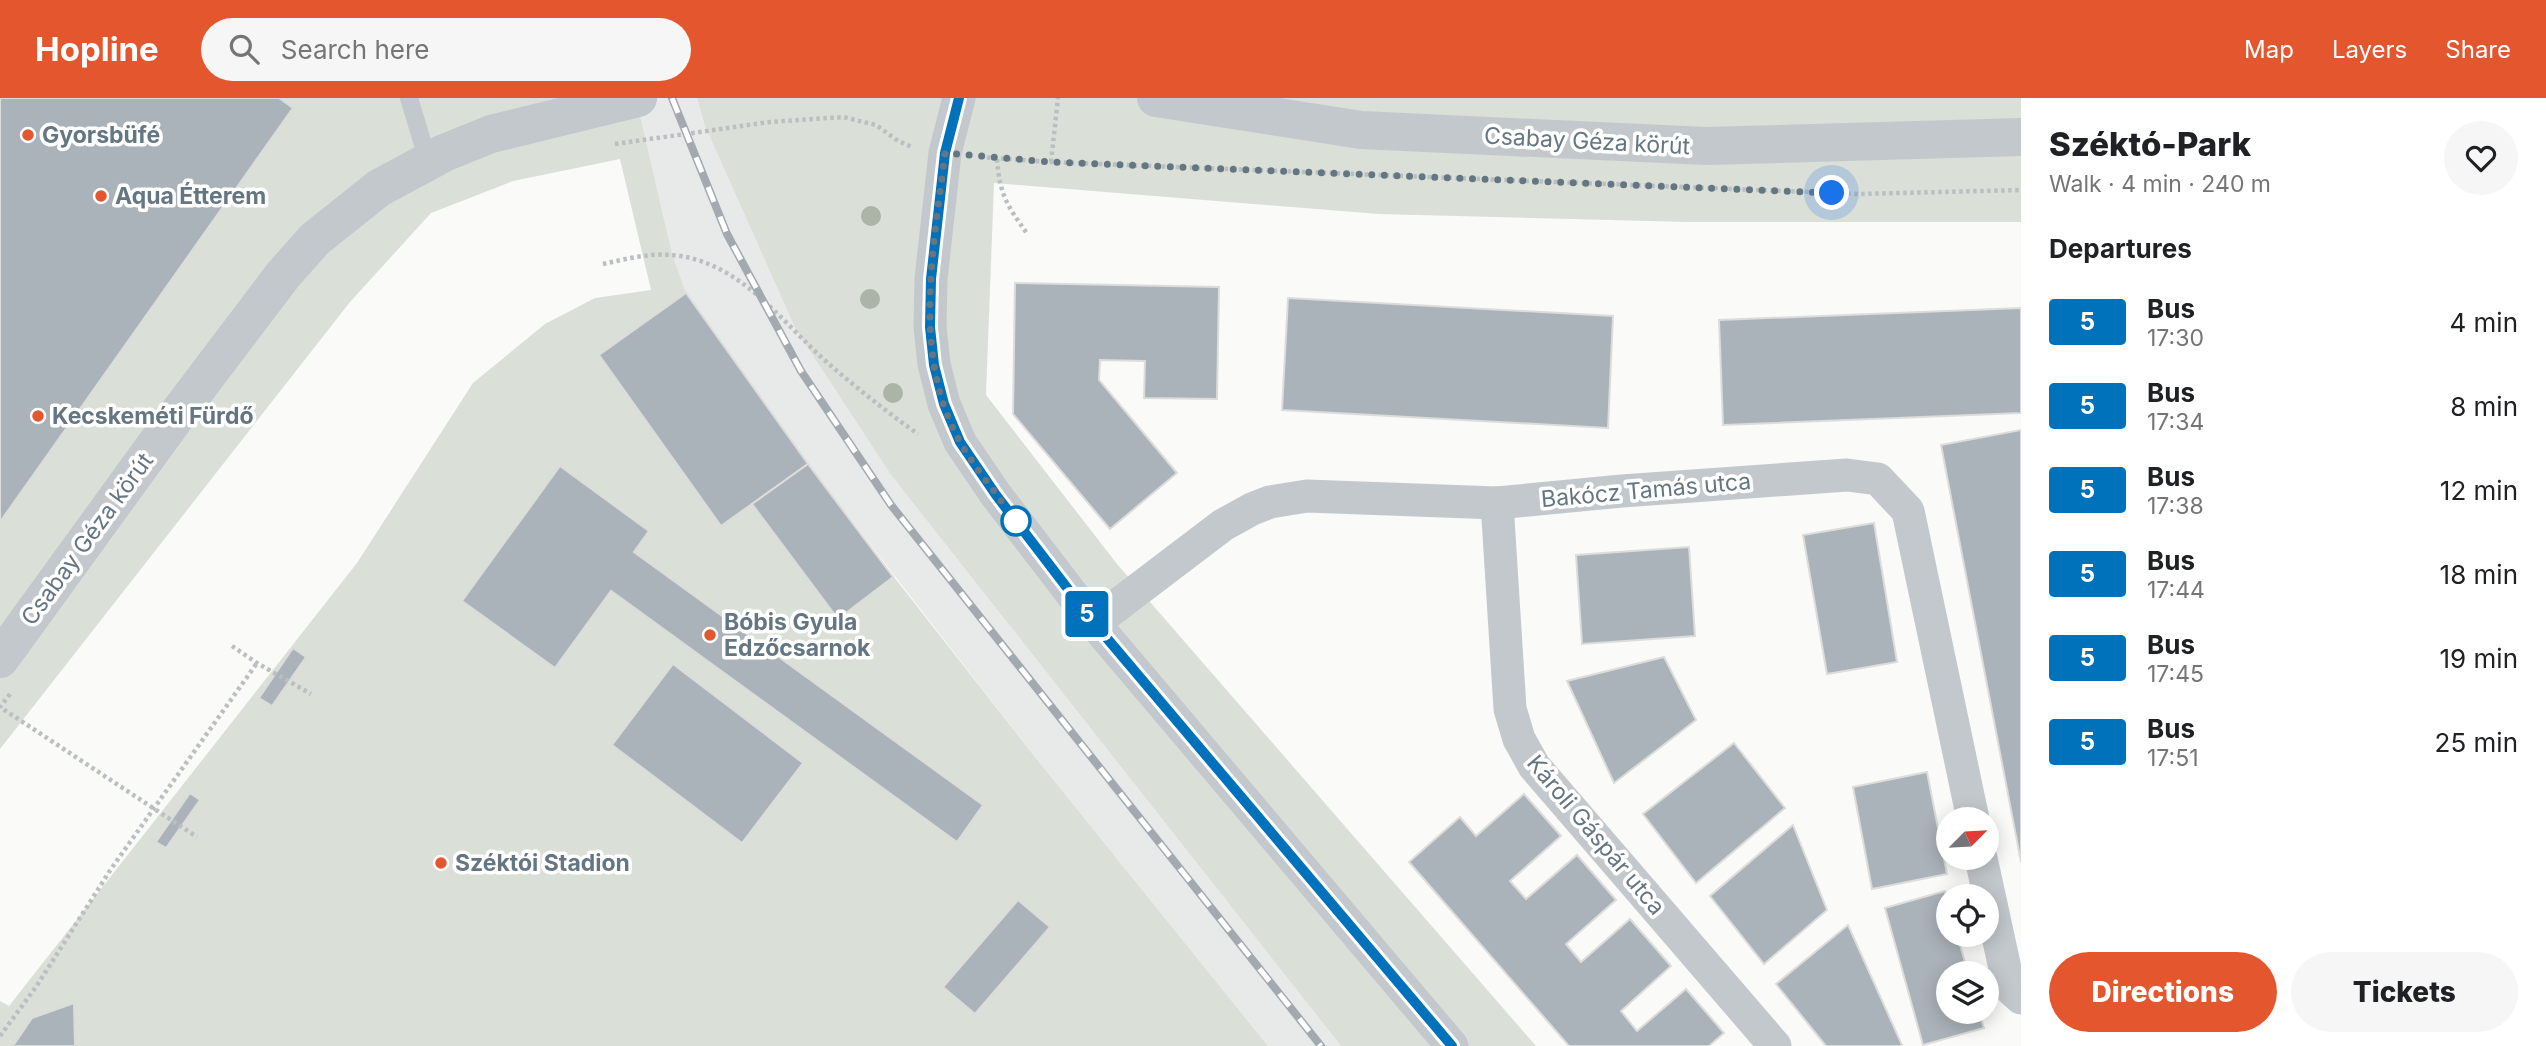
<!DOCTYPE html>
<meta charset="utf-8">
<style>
:root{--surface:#fff;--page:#f6f6f6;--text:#202124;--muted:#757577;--accent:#e4572e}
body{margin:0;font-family:Inter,sans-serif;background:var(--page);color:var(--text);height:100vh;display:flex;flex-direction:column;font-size:26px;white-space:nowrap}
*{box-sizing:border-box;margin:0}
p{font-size:23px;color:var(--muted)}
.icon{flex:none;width:38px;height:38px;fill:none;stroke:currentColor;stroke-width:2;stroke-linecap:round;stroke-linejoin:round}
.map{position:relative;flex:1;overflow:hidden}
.side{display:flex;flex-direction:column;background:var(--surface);width:525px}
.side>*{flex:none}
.badge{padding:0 14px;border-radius:5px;font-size:24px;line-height:46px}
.needle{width:46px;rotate:66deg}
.tools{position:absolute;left:1936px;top:709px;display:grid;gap:14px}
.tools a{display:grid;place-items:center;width:63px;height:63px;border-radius:50%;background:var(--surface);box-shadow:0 4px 18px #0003;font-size:35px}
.you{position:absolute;width:35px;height:35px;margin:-18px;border:5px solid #fff;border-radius:50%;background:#1a73e8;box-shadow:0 0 0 10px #1a73e833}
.map>.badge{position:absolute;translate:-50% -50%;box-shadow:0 0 0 4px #fff}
h2{padding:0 28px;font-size:26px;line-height:63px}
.round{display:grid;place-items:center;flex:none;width:74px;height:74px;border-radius:37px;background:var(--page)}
.headline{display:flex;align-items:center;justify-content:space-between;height:119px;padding:0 28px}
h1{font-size:33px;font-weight:800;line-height:52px}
.primary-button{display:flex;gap:14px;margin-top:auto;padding:14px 28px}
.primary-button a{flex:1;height:80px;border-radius:42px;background:var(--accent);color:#fff;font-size:28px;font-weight:800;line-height:80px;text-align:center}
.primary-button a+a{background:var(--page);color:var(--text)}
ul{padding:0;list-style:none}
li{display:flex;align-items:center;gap:21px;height:84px;padding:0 28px}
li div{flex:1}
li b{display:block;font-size:26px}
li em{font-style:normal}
li .badge{min-width:77px;font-weight:700;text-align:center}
header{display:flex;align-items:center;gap:42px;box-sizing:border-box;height:98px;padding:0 35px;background:var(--accent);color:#fff}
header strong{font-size:33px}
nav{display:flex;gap:38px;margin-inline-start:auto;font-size:24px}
.search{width:490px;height:63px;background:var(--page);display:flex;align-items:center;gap:18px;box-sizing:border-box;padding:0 24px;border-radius:38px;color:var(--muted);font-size:26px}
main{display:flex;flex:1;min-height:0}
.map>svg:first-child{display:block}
.built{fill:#e8e9e9}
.green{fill:#dadfd7}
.building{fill:#aab3b9;stroke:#dcdcda;stroke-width:2}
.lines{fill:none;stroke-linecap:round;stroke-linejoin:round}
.path{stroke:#bbbfc2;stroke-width:4.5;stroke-dasharray:3.5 3.5;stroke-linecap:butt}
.service{stroke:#c3c8cc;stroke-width:18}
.minor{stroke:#c3c8cc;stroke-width:33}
.tertiary{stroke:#c3c8cc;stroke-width:38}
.rail-casing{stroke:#a2aab0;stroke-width:8}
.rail{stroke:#fff;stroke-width:5;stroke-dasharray:16;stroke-linecap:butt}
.tree{fill:#aab4a7}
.line-casing{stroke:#fff;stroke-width:16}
.line{stroke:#0072bc;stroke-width:10}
.walk{stroke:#657683;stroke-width:7;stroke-dasharray:0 12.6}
.poi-dot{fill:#e4572e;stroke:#fff;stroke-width:2.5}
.stop-dot{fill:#fff;stroke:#0072bc;stroke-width:3.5}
.labels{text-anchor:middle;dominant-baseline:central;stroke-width:7;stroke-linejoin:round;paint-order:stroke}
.poi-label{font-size:23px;font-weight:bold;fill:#657683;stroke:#fff;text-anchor:start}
.street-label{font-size:23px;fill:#657683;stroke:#fff}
</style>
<header>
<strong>Hopline</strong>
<div class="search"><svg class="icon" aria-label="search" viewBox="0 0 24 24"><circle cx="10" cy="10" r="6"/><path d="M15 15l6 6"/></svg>Search here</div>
<nav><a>Map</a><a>Layers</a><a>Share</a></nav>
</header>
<main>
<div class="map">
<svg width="2021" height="948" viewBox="0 0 2021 948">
<rect width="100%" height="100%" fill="#fafaf8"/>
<polygon class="built" points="636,0 697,0 705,28 796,232 891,377 1341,948 1268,948 1039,664 808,366 686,195 672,157"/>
<g class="green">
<polygon points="279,0 636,0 672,156 686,195 808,366 894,479 1039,664 1268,948 0,948 0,903 9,908 357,465 473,285 545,226 595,200 651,192 620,61 513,83 431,115 350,204 0,651 0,424 292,10"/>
<polygon points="697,0 2021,0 2021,124 1687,124 1379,116 994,85 986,297 1117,466 1536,948 1341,948 891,377 796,232 705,28"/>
</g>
<g class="building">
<polygon points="0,0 279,0 293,10 0,424"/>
<polygon points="1015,185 1219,189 1217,301 1144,300 1145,263 1100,262 1099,282 1177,375 1110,431 1013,316"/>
<polygon points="686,195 808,366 721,428 599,257"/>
<polygon points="1288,200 1613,218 1608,330 1282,312"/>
<polygon points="2021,210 2021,315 1723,327 1719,222"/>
<polygon points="2021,332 2021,764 1941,347"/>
<polygon points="808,366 893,479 838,521 752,406"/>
<polygon points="560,368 649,433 634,454 983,707 957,744 611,493 555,570 462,503"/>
<polygon points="1874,425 1897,564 1827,576 1803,437"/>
<polygon points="1689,449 1695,538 1582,546 1576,457"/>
<polygon points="293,550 306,559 272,608 259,600"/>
<polygon points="1664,559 1696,622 1614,685 1567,583"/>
<polygon points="673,566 803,665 742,745 612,647"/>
<polygon points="1734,645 1785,710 1696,785 1643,716"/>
<polygon points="1927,674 1947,776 1872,791 1853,689"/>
<polygon points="190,695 200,702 166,750 156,744"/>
<polygon points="1524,696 1561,738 1510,783 1526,801 1577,757 1616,802 1566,846 1581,864 1630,821 1671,868 1621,913 1637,933 1686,891 1724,935 1709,948 1569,948 1409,764 1460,719 1476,738"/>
<polygon points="1793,727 1827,812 1764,866 1710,798"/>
<polygon points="1945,793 1948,802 1948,836 1957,836 1968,875 1948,875 1948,914 1979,914 1984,930 1923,947 1885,810"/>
<polygon points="1018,802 1050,829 975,916 943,889"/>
<polygon points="1848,827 1902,947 1901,948 1826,948 1776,886"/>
<polygon points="74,905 75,948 13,948 32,920"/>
</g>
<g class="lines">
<g class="path">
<polyline points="615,46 770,24 843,19 876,27 898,43 912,49"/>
<polyline points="980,59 1051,64 1860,96 2021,92"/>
<path d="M997 61C1000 98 1007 107 1028 137"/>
<polyline points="1051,64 1058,0"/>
<path d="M603 166C625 161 649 155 672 157 741 163 782 225 830 267 858 291 888 315 918 336"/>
<polyline points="232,548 257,565 311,596"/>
<polyline points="10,596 0,609 197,739"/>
<polyline points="0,938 36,889 111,771 257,565"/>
</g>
<polyline class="service" points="409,0 428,63"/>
<g class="minor">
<polyline points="959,0 945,55 931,181 930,229 934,266 944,306 960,344 996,397 1094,525 1452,948"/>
<polyline points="1497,405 1510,611 1519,641 1534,668 1775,948"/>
<polyline points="1094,525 1223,427 1252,411 1270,404 1307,398 1497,405 1622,393 1847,377 1878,381 1908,413 1973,721"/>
<polyline points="1981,760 2009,889 2021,900"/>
</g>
<g class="tertiary">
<polyline points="1156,0 1361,32 1706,48 2021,39"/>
<polyline points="0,561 180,313 283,177 315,141 379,90 444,55 491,36 638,0"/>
</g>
<g class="rail-casing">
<polyline id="rail" points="672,0 727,136 801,273 891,407 1321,948"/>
</g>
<use href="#rail" class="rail"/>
</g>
<g class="tree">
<circle cx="871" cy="118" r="10"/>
<circle cx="870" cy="201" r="10"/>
<circle cx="893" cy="295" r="10"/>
</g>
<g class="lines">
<g class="line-casing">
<polyline id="line" points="959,0 945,55 931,181 930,229 934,267 944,306 960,344 996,397 1094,525 1452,948"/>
</g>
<use href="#line" class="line"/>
<path class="walk" d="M1016 423C998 397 976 372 960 344 911 257 934 149 945 55L1051 64 1832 95"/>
</g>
<g class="poi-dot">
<circle cx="28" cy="37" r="7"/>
<circle cx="101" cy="98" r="7"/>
<circle cx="38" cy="318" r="7"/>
<circle cx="710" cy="537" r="7"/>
<circle cx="441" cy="765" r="7"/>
</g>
<circle class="stop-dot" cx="1016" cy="423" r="14"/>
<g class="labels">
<g class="poi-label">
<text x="42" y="37">Gyorsbüfé</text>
<text x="115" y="98">Aqua Étterem</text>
<text x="52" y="318">Kecskeméti Fürdő</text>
<text x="724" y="524">Bóbis Gyula<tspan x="724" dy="26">Edzőcsarnok</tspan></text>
<text x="455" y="765">Széktói Stadion</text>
</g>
<g class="street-label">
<text transform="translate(1587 43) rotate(3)">Csabay Géza körút</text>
<text transform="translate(1646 392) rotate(-5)">Bakócz Tamás utca</text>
<text transform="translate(87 441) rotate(-54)">Csabay Géza körút</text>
<text transform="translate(1596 737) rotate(50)">Károli Gáspár utca</text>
</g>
</g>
</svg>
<div class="tools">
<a><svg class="needle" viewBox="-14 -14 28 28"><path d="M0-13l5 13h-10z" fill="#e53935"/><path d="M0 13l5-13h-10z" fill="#757577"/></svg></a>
<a><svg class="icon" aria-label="locate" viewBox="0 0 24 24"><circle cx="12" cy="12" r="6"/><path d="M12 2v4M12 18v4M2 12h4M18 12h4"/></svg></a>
<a><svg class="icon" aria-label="layers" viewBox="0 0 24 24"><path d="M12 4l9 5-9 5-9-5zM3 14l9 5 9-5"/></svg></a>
</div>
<div class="you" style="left:1832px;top:95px"></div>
<b class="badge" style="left:1087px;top:516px;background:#0072bc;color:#fff">5</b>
</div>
<section class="side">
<div class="headline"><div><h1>Széktó-Park</h1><p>Walk · 4 min · 240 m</p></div><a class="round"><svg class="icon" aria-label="heart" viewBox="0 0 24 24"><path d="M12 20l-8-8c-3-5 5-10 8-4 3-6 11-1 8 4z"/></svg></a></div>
<h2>Departures</h2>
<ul>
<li><span class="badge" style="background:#0072bc;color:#fff">5</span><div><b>Bus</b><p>17:30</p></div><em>4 min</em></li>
<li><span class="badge" style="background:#0072bc;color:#fff">5</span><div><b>Bus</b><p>17:34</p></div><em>8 min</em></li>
<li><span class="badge" style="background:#0072bc;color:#fff">5</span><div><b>Bus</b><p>17:38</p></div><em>12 min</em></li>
<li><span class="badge" style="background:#0072bc;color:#fff">5</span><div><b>Bus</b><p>17:44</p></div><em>18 min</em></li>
<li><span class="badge" style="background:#0072bc;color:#fff">5</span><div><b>Bus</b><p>17:45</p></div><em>19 min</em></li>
<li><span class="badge" style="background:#0072bc;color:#fff">5</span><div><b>Bus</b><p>17:51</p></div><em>25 min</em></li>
</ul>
<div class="primary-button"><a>Directions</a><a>Tickets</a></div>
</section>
</main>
